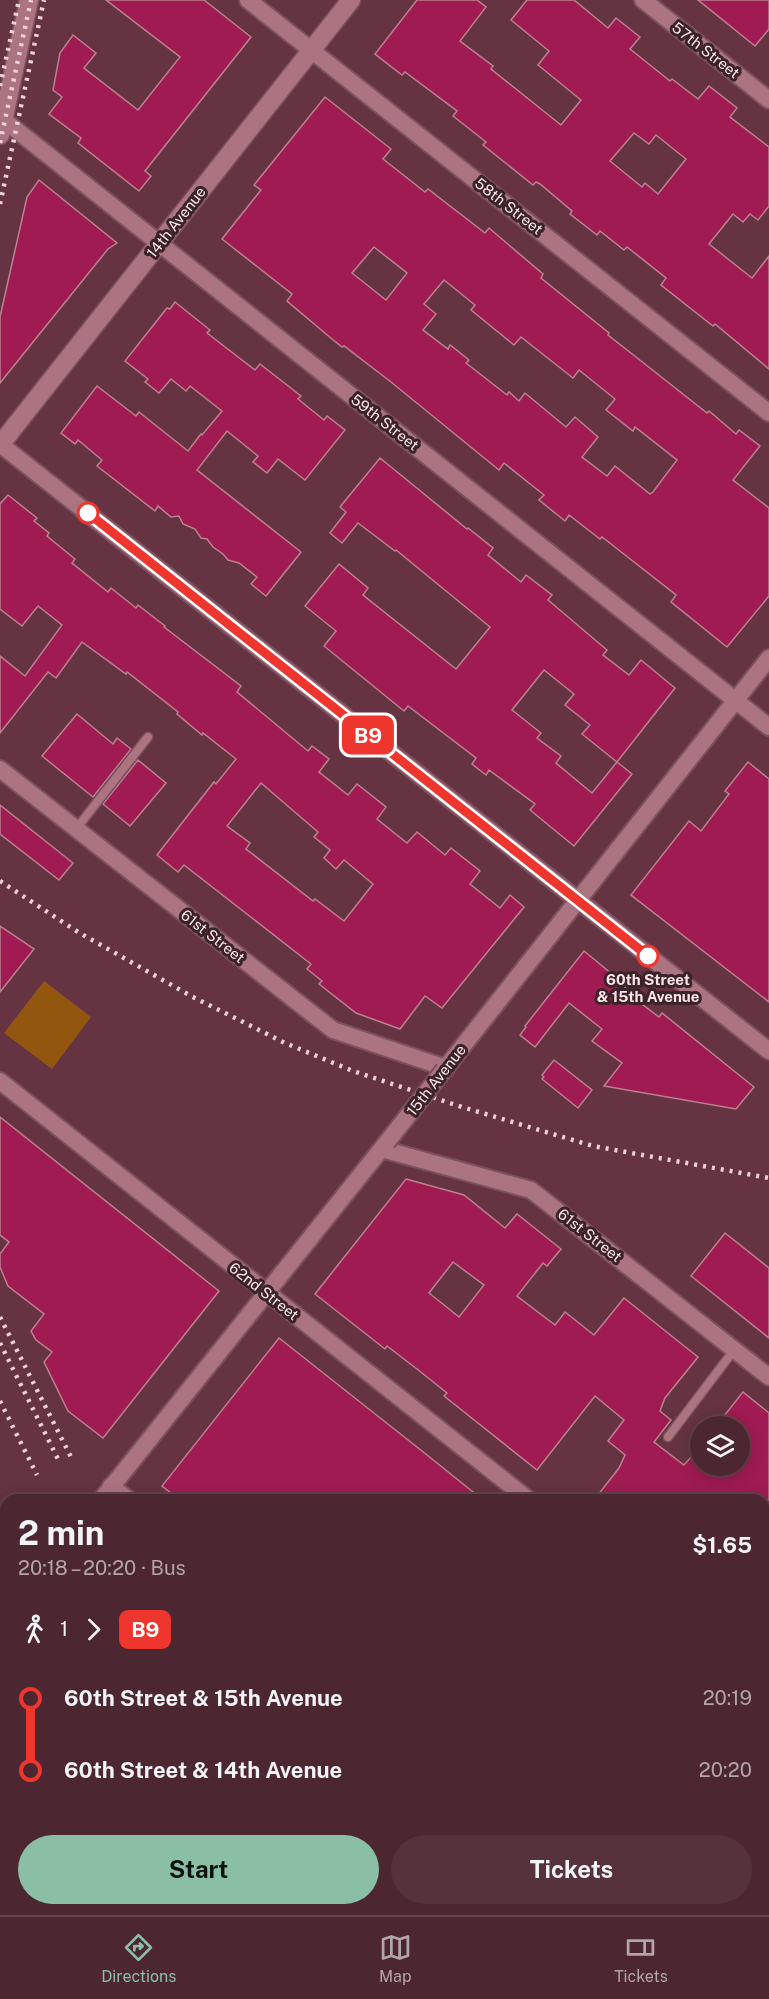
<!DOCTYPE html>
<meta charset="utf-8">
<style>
:root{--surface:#4c2631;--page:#56323d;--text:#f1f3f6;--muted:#b2a5ab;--line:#63434d;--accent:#8abfa5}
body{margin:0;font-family:"Public Sans",sans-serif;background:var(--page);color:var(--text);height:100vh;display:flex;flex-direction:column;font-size:22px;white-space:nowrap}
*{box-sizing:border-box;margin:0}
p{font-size:20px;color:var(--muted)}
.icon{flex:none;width:33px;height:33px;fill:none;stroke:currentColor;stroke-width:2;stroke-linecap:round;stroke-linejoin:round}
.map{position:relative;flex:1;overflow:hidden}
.side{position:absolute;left:0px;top:1494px;width:770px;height:422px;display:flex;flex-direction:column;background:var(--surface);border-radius:18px 18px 0 0;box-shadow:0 3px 15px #0003,0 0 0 2px var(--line)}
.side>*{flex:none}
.badge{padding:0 12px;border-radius:9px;font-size:21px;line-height:39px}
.fabs{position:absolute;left:690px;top:1416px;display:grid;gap:12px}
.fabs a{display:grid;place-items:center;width:60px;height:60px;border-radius:50%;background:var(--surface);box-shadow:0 3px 15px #0003,0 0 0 2px var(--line);font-size:30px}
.map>.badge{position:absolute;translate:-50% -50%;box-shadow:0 0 0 3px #fff}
.legs{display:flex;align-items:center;gap:9px;height:66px;padding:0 18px;font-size:20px}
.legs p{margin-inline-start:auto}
.summary{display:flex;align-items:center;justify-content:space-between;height:102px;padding:0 18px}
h1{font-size:33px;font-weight:700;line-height:45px}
.cta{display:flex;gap:12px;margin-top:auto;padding:12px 18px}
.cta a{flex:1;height:69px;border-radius:36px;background:var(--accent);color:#111;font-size:24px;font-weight:700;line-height:69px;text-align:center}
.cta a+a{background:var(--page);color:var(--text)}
ul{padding:0 18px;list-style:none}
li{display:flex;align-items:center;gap:21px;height:72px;font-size:22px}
li i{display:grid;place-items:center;width:9px;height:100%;margin:0 8px;background:currentColor}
li i::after{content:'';width:15px;height:15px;margin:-8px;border:4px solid;border-radius:50%;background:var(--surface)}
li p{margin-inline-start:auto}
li:first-child i{background:linear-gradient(#0000 50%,currentColor 0)}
li:last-child i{background:linear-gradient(currentColor 50%,#0000 0)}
.menu{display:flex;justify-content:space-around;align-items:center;height:84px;border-top:2px solid var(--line);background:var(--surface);font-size:16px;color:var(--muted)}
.menu a{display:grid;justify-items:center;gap:3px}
.menu .active{color:var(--accent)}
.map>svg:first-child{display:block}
.green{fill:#93560f}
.building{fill:#9f1b51;stroke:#bc8190;stroke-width:1.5;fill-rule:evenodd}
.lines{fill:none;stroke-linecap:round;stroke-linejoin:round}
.service-casing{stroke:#7b515e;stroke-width:11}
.minor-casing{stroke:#7b515e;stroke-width:20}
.tertiary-casing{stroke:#7b515e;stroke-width:21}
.secondary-casing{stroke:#7b515e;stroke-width:21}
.service{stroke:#ac7381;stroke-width:8}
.minor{stroke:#ac7381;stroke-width:16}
.tertiary{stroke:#ac7381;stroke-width:18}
.secondary{stroke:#ac7381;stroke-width:18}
.rail{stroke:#eed2d8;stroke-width:4.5;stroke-dasharray:3 6;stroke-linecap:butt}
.minor-bridge-casing{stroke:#7b515e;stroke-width:20;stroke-linecap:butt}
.minor-bridge{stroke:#ac7381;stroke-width:16}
.line-1-casing{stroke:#fff;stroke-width:14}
.line-1{stroke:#ee352e;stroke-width:9}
.stop-1-dot{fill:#fff;stroke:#ee352e;stroke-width:3}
.labels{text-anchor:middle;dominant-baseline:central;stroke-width:6;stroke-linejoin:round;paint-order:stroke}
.street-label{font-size:15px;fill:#ffe5ea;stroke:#3b232a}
.stop-label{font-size:15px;font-weight:bold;fill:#ffe5ea;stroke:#3b232a}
</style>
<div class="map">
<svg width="769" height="1915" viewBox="0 0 769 1915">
<rect width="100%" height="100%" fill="#653341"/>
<polygon class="green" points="44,981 91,1017 52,1069 4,1033"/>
<g class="building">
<polygon points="106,0 204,0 251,37 145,171 151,176 139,191 78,143 81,138 49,114 62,97 53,90 60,53 73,35 96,53 84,68 138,110 180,57"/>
<path d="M417 0H477L486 7 460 41 493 66 491 69 561 125 581 100 538 65 549 51 511 20 527 0H574L608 28 616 18 640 37 630 49 670 81 672 79 698 99 709 86 737 108 730 117 769 147V206L758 220 750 214 743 222 733 214 709 244 752 278 769 256V369L715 324 713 326 661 285 666 278 627 247 624 250 600 231 597 235 570 214 572 211 540 184 536 182 533 185 483 145 486 142 453 116 457 111 405 72 402 75 375 54ZM634 133 649 144 656 135 686 159 658 194 645 183 642 187 610 161Z"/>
<polygon points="698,0 769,0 769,29 755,46"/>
<path d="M325 97 391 149 383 159 425 192 428 189 485 233 489 228 543 274 541 278 609 333 608 335 636 357 707 413 709 411 736 434 739 430 760 446 733 480 769 508V596L727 647 671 602 676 595 620 551 602 537 600 539 569 515 565 521 539 500 544 495 504 463 499 470 391 382 344 346 342 347 326 334 287 301 292 294 222 239 261 190 254 185ZM374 247 407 273 386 300 352 273ZM444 280 475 305 471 310 514 345 521 337 573 378 579 370 615 399 606 410 633 431 635 427 677 460 653 492 650 494 615 466 607 476 582 457 598 437 575 417 566 427 525 393 519 401 509 392 507 395 466 363 469 360 450 345 448 349 423 330 436 314 424 304Z"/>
<polygon points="39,180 117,243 108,249 0,383 0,317 27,197"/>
<polygon points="175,302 210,330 207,333 255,370 260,364 301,396 298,399 324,420 327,416 345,430 305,480 278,459 267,473 253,462 258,456 227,431 197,470 301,552 266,596 251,584 257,577 239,563 228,560 223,554 213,547 207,539 201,538 195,529 183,524 179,516 171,517 158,506 155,511 97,466 102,460 78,440 75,444 61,433 97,386 136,416 139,412 188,451 201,434 202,435 222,411 190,386 186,391 171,379 159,393 145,382 148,379 125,361 167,308 170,309"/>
<polygon points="380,458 467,529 468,528 493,548 488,555 521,582 526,575 552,595 548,600 607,650 603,655 629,675 641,660 675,688 617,762 582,734 590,725 565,705 574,694 544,670 512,710 541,733 537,738 561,756 556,763 592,793 617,762 632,774 574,846 530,810 535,804 489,770 486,775 472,764 476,758 408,706 404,711 324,646 336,631 305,606 339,564 368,588 363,595 456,669 490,627 396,550 395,551 358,523 342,543 330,533 346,512 340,507"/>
<path d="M8 495 37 518 34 521 49 533 47 536 75 559 72 563 108 592 111 588 136 608 138 605 165 626 164 627 241 686 237 692 308 751 312 746 329 759 319 772 348 795 357 784 386 807 377 819 407 843 417 832 445 855 451 848 480 871 470 884 500 908 510 895 524 907 442 1008 425 996 400 1029 356 1013 319 984 322 981 307 969 311 964 184 865 178 872 157 855 214 782 216 784 236 759 203 733 202 735 177 714 178 712 127 672 126 674 82 642 56 678 48 672 0 733V656L25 676 62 625 38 606 22 626 0 609V504ZM261 783 318 832 314 837 330 850 324 858 336 869 344 860 373 884 344 921 315 899 313 901 246 849 250 843 227 826Z"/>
<polygon points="77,714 113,744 117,738 131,749 93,797 42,756"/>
<polygon points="138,760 166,783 130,826 103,804"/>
<polygon points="748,762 769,779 769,1002 631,895 689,821 701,831 729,794 725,791"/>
<polygon points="0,805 73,863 59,880 0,834"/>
<polygon points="0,926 34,949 0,992"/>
<polygon points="584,951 624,984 627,993 659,1017 662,1013 754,1087 736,1109 604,1086 622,1063 592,1041 602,1029 569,1003 535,1047 520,1035 526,1027 525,1026"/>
<polygon points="554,1060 592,1090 578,1108 542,1079 544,1077 542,1075"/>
<polygon points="0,1117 219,1291 103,1438 68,1411 44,1362 52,1352 36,1340 31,1331 44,1314 8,1286 0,1267 0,1254 9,1242 0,1235"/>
<path d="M406 1179 464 1195 505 1228 517 1214 561 1249 547 1266 543 1263 517 1296 555 1325 565 1312 594 1335 624 1298 698 1357 665 1398 660 1411 671 1420 654 1442 684 1465 700 1447V1466H740V1426H716L743 1392 769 1413V1500H594L619 1468 625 1455 608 1441 624 1420 595 1396 537 1470 444 1396 447 1393 417 1369 387 1346 385 1349 315 1294ZM453 1262 484 1285 459 1317 429 1293Z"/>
<polygon points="725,1233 769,1268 769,1338 691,1276"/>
<polygon points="279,1338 422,1451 483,1500 180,1500 162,1486"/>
</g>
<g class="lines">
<g class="service-casing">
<g id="service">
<polyline points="76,829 148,737"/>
<polyline points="668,1437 734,1350"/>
<polyline points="0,1519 6,1525"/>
</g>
</g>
<g class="minor-casing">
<g id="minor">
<polyline points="248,0 769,413"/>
<polyline points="643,0 769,100"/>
<polyline points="0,117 769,727"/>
<polyline points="0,444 769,1051"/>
<polyline points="0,769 333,1030 446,1068"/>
<polyline points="444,1070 769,658"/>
<polyline points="0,1081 529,1500"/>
<polyline points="382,1149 531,1190 769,1377"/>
<polyline points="111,1486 129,1500"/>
<polyline points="101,1500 387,1142"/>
<polyline points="0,1628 6,1621"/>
<polyline points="764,1686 769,1690"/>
<polyline points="0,1708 6,1713"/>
<polyline points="764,1850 769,1843"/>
<polyline points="255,1910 262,1915"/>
<polyline points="647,1910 654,1915"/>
<polyline points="712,1915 716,1910"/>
</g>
</g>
<g class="tertiary-casing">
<polyline id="tertiary" points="0,135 29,0"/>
</g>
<g class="secondary-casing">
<polyline id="secondary" points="0,445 351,0"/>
</g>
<use href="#service" class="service"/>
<use href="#minor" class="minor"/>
<use href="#tertiary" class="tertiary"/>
<use href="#secondary" class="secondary"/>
<g class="rail">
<polyline points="0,86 19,0"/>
<polyline points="0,143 31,0"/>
<polyline points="0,204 44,0"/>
<polyline points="0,881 78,932 191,996 285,1043 353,1071 462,1107 593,1146 769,1178"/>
<polyline points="0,1317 71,1457"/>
<polyline points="0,1343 60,1463"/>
<polyline points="0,1401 37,1475"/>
<polyline points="405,1910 412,1915"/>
<polyline points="448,1910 455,1915"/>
<polyline points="467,1910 474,1915"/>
</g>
<g class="minor-bridge-casing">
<polyline id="minor-bridge" points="387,1142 444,1070"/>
</g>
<use href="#minor-bridge" class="minor-bridge"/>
</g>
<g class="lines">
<g class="line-1-casing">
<polyline id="line-1" points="88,513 648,956"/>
</g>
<use href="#line-1" class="line-1"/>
</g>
<g class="stop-1-dot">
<circle cx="88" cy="513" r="10"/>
<circle cx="648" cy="956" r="10"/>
</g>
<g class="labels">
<g class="street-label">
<text transform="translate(706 50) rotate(38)">57th Street</text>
<text transform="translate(509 206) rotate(38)">58th Street</text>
<text transform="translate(176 222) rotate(-52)">14th Avenue</text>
<text transform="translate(385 422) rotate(38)">59th Street</text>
<text transform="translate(213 936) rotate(38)">61st Street</text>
<text transform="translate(436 1080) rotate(-52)">15th Avenue</text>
<text transform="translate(590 1235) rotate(38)">61st Street</text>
<text transform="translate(264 1291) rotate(38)">62nd Street</text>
</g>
<g class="stop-label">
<text x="648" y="979">60th Street<tspan x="648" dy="17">&amp; 15th Avenue</tspan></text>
</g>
</g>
</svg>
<div class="fabs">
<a><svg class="icon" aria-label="layers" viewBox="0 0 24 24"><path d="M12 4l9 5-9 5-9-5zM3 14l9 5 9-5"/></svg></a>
</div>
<b class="badge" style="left:368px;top:735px;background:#ee352e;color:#fff">B9</b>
<section class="side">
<div class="summary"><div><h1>2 min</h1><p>20:18 – 20:20 · Bus</p></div><b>$1.65</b></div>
<div class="legs"><svg class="icon" aria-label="walk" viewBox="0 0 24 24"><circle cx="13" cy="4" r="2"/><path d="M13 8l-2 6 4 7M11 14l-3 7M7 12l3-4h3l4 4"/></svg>1<svg class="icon" aria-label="forward" viewBox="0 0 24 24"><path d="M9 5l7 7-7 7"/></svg><b class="badge" style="background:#ee352e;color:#fff">B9</b></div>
<ul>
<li><i style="color:#ee352e"></i><b>60th Street &amp; 15th Avenue</b><p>20:19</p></li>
<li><i style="color:#ee352e"></i><b>60th Street &amp; 14th Avenue</b><p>20:20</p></li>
</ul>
<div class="cta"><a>Start</a><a>Tickets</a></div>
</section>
</div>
<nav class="menu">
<a class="active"><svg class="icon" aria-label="directions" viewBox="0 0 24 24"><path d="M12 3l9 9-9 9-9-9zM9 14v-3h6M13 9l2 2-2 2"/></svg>Directions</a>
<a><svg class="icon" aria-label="map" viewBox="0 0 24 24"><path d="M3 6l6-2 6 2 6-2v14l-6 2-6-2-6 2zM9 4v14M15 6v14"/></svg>Map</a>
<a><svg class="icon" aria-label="tickets" viewBox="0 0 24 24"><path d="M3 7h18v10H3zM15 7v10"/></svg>Tickets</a>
</nav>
